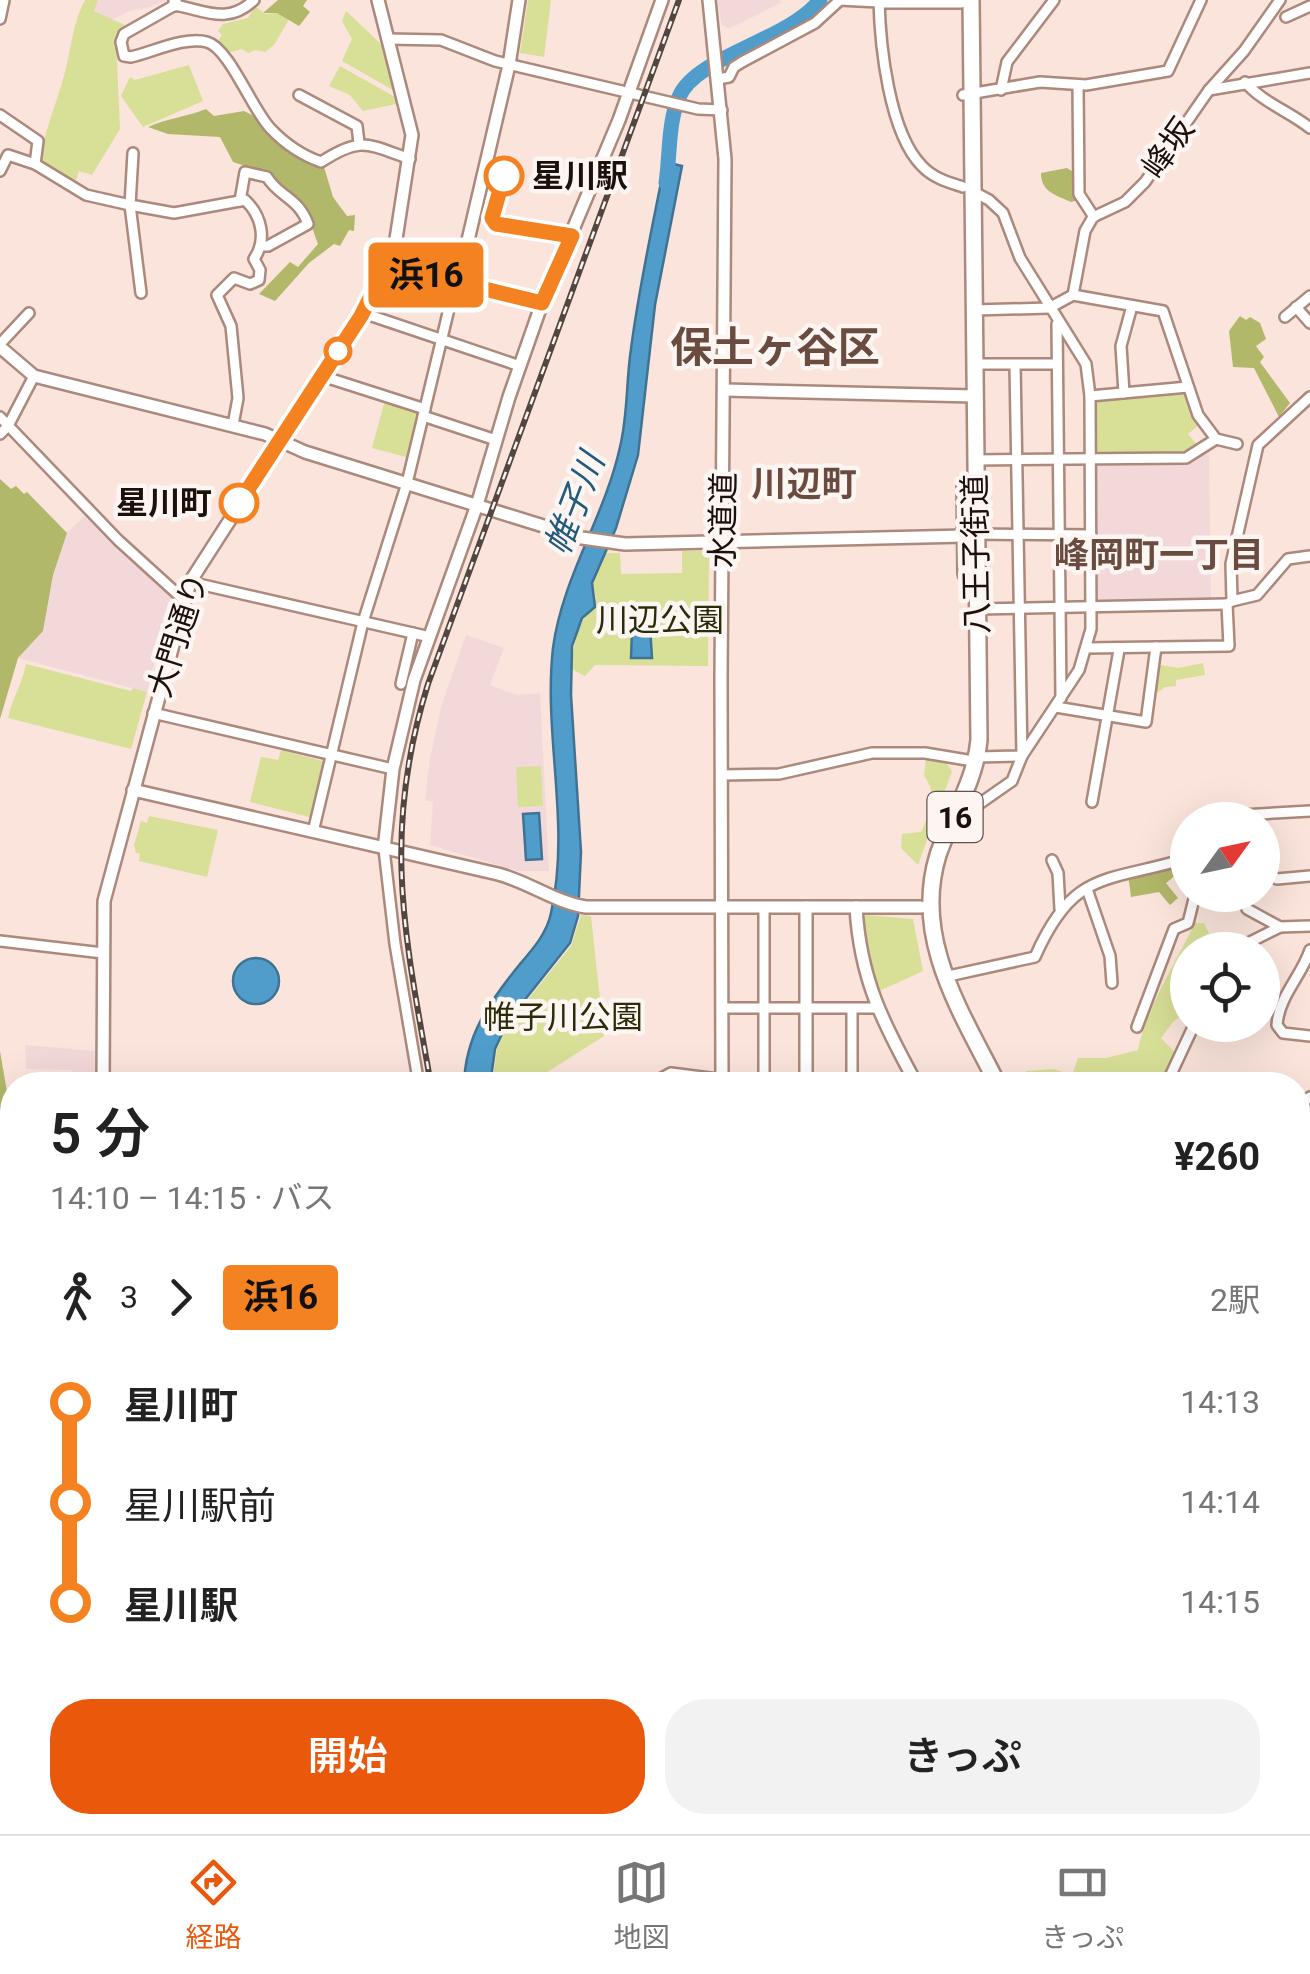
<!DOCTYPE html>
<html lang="ja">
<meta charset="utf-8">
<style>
:root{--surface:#fff;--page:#f2f2f2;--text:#222;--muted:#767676;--line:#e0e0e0;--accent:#ea580c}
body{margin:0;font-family:Roboto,"Noto Sans JP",sans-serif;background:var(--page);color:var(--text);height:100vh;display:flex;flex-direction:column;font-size:38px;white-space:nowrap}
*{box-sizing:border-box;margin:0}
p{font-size:32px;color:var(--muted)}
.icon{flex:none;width:55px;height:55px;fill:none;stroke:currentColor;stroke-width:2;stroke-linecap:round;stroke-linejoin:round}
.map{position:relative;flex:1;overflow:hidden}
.side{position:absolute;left:0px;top:1072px;width:1310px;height:762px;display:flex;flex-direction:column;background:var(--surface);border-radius:40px 40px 0 0;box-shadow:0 10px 40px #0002}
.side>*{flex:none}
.badge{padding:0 20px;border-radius:8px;font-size:35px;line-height:65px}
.needle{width:65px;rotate:57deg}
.tools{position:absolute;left:1170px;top:802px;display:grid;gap:20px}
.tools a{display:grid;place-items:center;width:110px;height:110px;border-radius:50%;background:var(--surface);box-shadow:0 10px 40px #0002;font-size:50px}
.map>.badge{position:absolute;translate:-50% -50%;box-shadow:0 0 0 5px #fff}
.legs{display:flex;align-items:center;gap:15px;height:110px;padding:0 50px;font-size:32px}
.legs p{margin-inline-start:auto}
.headline{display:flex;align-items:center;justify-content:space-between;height:170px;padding:0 50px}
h1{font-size:55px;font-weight:600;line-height:75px}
.button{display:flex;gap:20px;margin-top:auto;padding:20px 50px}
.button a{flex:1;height:115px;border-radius:40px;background:var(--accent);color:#fff;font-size:40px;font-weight:600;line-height:115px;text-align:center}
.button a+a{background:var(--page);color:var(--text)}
ul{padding:0 50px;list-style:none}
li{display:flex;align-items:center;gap:35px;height:100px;font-size:38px}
li i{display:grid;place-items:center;width:15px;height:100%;margin:0 12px;background:currentColor}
li i::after{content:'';width:25px;height:25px;margin:-12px;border:8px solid;border-radius:50%;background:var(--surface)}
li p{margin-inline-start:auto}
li:first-child i{background:linear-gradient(#0000 50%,currentColor 0)}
li:last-child i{background:linear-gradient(currentColor 50%,#0000 0)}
.menu{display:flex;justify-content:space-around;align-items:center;height:140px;border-top:2px solid var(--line);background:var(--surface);font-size:28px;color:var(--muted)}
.menu a{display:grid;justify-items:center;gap:5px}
.menu .active{color:var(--accent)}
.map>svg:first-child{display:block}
.industrial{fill:#ead9eb}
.education{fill:#f3d8d9}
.green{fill:#d8df97}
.forest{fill:#b2b869}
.water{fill:#509dcc;stroke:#407392;stroke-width:2.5}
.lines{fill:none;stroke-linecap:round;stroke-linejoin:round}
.river{stroke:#509dcc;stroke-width:15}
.minor-casing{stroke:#ab897c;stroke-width:14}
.tertiary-casing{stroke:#ab897c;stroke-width:16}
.primary-casing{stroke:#ab897c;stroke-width:19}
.trunk-casing{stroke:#ab897c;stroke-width:20}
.minor{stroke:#fff;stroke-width:9}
.tertiary{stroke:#fff;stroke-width:11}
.primary{stroke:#fff;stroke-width:14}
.trunk{stroke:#fff;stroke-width:15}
.rail-casing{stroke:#53453f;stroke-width:6}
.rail{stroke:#fcf5f2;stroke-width:2.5;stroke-dasharray:8;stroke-linecap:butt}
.line-1-casing{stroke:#fff;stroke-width:22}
.line-1{stroke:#f58220;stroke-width:15}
.stop-1-dot{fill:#fff;stroke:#f58220;stroke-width:5}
.labels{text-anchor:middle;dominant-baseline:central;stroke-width:9;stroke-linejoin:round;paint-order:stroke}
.shield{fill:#fcf5f2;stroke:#5f5550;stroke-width:2.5}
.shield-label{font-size:30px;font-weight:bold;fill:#1c100b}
.street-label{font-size:32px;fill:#1c100b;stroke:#fcf5f2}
.stop-label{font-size:32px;font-weight:bold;fill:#1c100b;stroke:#fcf5f2;text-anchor:start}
.park-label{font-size:32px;fill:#2a2c09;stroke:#fcf5f2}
.neighbourhood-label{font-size:35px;font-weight:bold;fill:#694b3f;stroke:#fcf5f2}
.water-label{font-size:35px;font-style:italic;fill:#215a7b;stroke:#fcf5f2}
.district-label{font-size:42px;font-weight:bold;fill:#694b3f;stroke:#fcf5f2}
</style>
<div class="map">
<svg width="1310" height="1834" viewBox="0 0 1310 1834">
<rect width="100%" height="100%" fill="#fae4db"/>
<polygon class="industrial" points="584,1823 655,1823 662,1834 587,1834"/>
<g class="education">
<polygon points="98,0 167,0 150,7 129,11 112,20 94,11"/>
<polygon points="717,0 779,0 782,2 729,29 722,25"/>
<polygon points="1205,449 1209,450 1211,599 1095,601 1093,463 1188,459"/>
<polygon points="87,514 172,595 147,692 18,658 43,631 53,575 67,533"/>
<polygon points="466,635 504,648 490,685 517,695 540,693 549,871 518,871 430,845 433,802 425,800 430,758 442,704"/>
<polygon points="25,1045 95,1051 96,1080 73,1080 72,1070 26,1069"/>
<polygon points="754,1823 793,1823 794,1834 754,1834"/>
</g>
<g class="green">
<path d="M85 0H98L94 11 125 25 116 40 120 129 92 175 79 171 74 186 40 161C44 132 56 105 64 76 71 51 72 24 85 0Z"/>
<polygon points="528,0 551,0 544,57 520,53"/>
<polygon points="255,6 265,14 277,13 290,18 274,45 265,52 255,50 248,53 242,49 227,53 217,43 222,35 218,31 223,24 248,18"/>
<polygon points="346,11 382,45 393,90 342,61 352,39 342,21"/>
<polygon points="189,65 203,101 143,127 121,96 130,77 135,80"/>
<polygon points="340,66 395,97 396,104 363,111 350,95 329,86"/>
<polygon points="1185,389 1200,424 1188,434 1199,447 1187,453 1095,456 1093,453 1095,398"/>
<polygon points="385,400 422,410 410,458 372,448"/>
<path d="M682 551H703L709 558 708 666 595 665 585 676 572 669C572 641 580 621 596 599L592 583 605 553H620L621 574 682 573Z"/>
<polygon points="1203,663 1205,675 1176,680 1176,686 1165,687 1154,695 1160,665 1178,668"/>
<path d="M26 664 131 691 133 688 147 692 131 749 8 718C12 699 21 687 26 664Z"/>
<polygon points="281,750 326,762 313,818 250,802 261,757 278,760"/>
<path d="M926 759 944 760 952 771 918 865 901 848 902 834 921 832C930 812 939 795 924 776Z"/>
<polygon points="541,766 543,806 518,807 516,767"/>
<polygon points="149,816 218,830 207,877 139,861 140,854 136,853 134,845 141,821 147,823"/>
<polygon points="581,915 591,916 604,1036 527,1085 492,1085 497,1049 508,1024 571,946"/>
<polygon points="866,915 913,919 923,971 877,992 866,955 863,918"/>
<path d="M1195 923H1204L1217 950H1188L1187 1011 1173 1022 1161 1038 1176 1053 1163 1077 1136 1085H1039L1026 1077V1071L1054 1069 1072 1075 1078 1058H1106L1138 1050C1145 1011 1177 960 1195 923Z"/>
<polygon points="0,1218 7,1227 3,1256 12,1259 0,1284"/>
<path d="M12 1273V1334C0 1313 0 1297 7 1274Z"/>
<polygon points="12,1369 12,1427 0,1408 0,1381"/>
</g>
<g class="forest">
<polygon points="278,0 307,0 303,6 310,12 299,26 277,13 263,13"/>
<path d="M206 109 214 116 244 111 254 116 283 147 302 161 324 167 333 197 347 216 355 215 354 231 349 230 340 246 334 244 309 263 275 301 259 294 290 262 298 267 318 244C313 231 309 215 301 204 291 192 276 187 270 174L233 162 220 137 168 134 148 127C168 118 186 117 206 109Z"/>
<path d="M1067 168 1078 175V200L1071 202C1056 195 1041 192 1041 173Z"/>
<polygon points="1240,316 1246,320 1250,317 1260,323 1266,339 1256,346 1264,357 1260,362 1290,403 1279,417 1254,368 1233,367 1229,331"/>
<polygon points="0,479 11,489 16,486 24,494 27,492 67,533 53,575 43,631 18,658 0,719"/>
<polygon points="1186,861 1187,866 1166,883 1178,898 1170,905 1159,892 1131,897 1128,874"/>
<polygon points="0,1051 7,1092 12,1092 12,1208 0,1214"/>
</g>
<g class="water">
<path d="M665 162 682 166 655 305 638 455 616 528 592 583 595 607 582 618 572 646 571 695 581 852 578 916 570 943 508 1021 495 1049 490 1085H464C465 1035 490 1001 520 964 533 949 547 933 551 913 571 824 543 736 553 648 562 578 605 516 620 447 628 415 626 381 631 349 639 286 653 224 665 162Z"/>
<polygon points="650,626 652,658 631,658 632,631 638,626"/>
<polygon points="539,813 542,859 526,860 523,814"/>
<circle cx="256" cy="981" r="23"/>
</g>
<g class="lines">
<path class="river" d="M666 183C670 156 668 122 679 97 696 56 790 40 820 0"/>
<g class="minor-casing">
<g id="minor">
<path d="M254 0C228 25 206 11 175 5L124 34 121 42 124 56 131 57C153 52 185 36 207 42 229 48 252 109 270 128 285 144 301 155 321 162 361 136 367 144 410 159"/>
<polyline points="839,0 879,2"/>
<path d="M879 0C880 45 889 133 922 166 933 178 948 182 963 187"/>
<polyline points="879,3 961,3"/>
<polyline points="1286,17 1310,6"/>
<polyline points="0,19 4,0"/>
<polyline points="387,39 441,40 495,61 698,109 722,110"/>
<polyline points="718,79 729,77 734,67 742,62 815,23 840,0"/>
<path d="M1245 82C1262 102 1290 112 1310 128"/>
<polyline points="1078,86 1079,194 1094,217"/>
<polyline points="1001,90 1007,62 1054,0"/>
<polyline points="1209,90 1310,73"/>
<polyline points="299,95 357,126 359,143"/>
<polyline points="963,95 1040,82 1086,85 1168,71 1201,0"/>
<polyline points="0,115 38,141 35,164"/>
<polyline points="133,153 130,205 141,293"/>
<path d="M0 171 8 155 35 164 86 195 130 205 174 213 245 200C262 216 267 240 254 259L260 270 259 280 250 284 234 278 217 295 231 326 238 398 233 425"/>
<path d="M240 201 245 172 267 177C279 197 298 197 308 224L268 246H261"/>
<polyline points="1073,295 1085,231 1093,217 1125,202 1145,182 1209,90 1244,51 1280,0"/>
<polyline points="1296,307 1310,323"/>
<polyline points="974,310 1049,308 1073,295 1163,311 1198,415 1216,439 1237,444"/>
<polyline points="363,313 520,366"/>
<polyline points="1285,317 1310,296"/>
<polyline points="1057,324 1061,698"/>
<polyline points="0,344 29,313"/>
<polyline points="975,364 1057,364"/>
<polyline points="322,376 425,409"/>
<polyline points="1124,393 1121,346 1132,306"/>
<polyline points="1090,396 1188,387"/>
<polyline points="423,416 496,440"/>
<polyline points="0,417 118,540 184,600"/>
<polyline points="0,434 8,426 34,376"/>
<polyline points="975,460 1186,458 1216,439"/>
<polyline points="974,534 1091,535"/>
<polyline points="190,582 430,637"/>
<polyline points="1232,601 1257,595 1288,559 1310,556"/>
<polyline points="977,609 1227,604"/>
<polyline points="1086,648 1229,646 1227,604 1232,601 1231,564 1258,445 1310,397"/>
<polyline points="401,684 413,633"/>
<polyline points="1056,707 1146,722 1156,647"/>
<polyline points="153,713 393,769"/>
<polyline points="977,757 1022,756 1015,365"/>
<polyline points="722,775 779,774 872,753 925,753 967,760"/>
<polyline points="1092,802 1119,650"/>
<polyline points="956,814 969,811 1012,781 1022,756 1079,670 1091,629 1090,396 1086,364 1020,258 1003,213 989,200 974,192"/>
<polyline points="1232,820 1242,815 1310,811"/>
<polyline points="313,832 363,622 407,483 454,288 458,283"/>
<polyline points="384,849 395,944 419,1085"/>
<polyline points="1052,860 1058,873 1060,909"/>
<polyline points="1262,871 1277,879 1310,876"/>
<polyline points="1087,889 1110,956 1112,983"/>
<polyline points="1247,909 1280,927"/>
<polyline points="0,941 103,953"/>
<polyline points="1234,950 1280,927 1310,926"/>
<path d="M1310 950C1301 977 1279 996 1277 1025L1283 1033 1310 1036"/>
<path d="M944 977 1035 957C1074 868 1107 883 1188 858"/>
<polyline points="722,1008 877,1008"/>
<polyline points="1137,1027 1174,929 1188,923 1195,895"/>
<polyline points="764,1085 764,908"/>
<polyline points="852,1085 852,1009"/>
<polyline points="1166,1085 1194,1025"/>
<polyline points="1298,1105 1310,1097"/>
<polyline points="1298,1227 1310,1241"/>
<polyline points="1298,1288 1310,1298"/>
<polyline points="1298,1333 1310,1318"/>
<polyline points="1298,1345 1310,1355"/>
<polyline points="0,1355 12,1347"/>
<polyline points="1298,1487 1310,1483"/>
<polyline points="1298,1575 1310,1601"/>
<polyline points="0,1590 12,1590"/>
<polyline points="0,1607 12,1608"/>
<polyline points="1298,1645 1310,1639"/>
<polyline points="0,1648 12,1651"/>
<polyline points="1298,1715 1310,1707"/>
<polyline points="1298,1747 1310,1767"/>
<polyline points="0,1752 12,1757"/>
<polyline points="219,1822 248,1834"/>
<polyline points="658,1822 664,1834"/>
<polyline points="704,1822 711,1834"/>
<polyline points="890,1822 906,1834"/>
<polyline points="1063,1822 1078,1834"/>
<polyline points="1155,1822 1161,1834"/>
<polyline points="312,1834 319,1822"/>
<polyline points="833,1834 842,1822"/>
<polyline points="972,1834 976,1822"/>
<polyline points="1119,1834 1142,1822"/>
<polyline points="1216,1834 1231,1822"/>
</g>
</g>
<g class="tertiary-casing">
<g id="tertiary">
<polyline points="709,0 725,159 721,678 722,1085"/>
<polyline points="175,5 175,0"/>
<polyline points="387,265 542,303"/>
<polyline points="458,283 509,65 519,0"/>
<polyline points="0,347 34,376 265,434 305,452 582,538 625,544 965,536"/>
<polyline points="725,390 974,396"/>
<path d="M133 790 498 874C529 882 554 902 586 907H921"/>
<polyline points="384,849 393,769 414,680 477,505 509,397 542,303 619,120 662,0"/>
<polyline points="806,907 806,1085"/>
<path d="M856 907C860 979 883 1023 917 1085"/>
<polyline points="103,1085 104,901 190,582 361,316 396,239 412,135 378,0"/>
<polyline points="651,1085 671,1074 757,1085"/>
<polyline points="1298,1404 1310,1403"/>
<polyline points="0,1528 12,1528"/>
<polyline points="1298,1807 1310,1806"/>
<polyline points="748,1822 749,1834"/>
</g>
</g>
<g class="primary-casing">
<g id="primary">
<polyline points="1298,1554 1310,1551"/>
<polyline points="1298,1567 1310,1564"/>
</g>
</g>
<g class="trunk-casing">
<g id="trunk">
<path d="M971 0 979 740C975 783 951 816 938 855 912 939 962 1013 998 1085"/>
<polyline points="965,482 966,574"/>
<polyline points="0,1827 38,1834"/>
<polyline points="1055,1834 1060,1822"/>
</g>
</g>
<use href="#minor" class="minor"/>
<use href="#tertiary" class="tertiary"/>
<use href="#primary" class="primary"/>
<use href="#trunk" class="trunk"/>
<g class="rail-casing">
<g id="rail">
<path d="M431 1085C405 936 381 835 428 684L679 0"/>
<polyline points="0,1794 12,1796"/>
<polyline points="0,1812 12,1814"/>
<polyline points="55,1822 109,1834"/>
<polyline points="576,1822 579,1834"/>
<polyline points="117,1825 156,1834"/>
<polyline points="95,1826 130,1834"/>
</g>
</g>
<use href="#rail" class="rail"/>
</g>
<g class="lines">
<g class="line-1-casing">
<polyline id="line-1" points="239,503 361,316 387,265 542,303 572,236 496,224 492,218 504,176"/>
</g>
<use href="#line-1" class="line-1"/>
</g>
<g class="stop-1-dot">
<circle cx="504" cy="176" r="18"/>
<circle cx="338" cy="351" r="12"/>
<circle cx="239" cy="503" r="18"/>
</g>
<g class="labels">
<rect class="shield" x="927.5" y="792" width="55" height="50" rx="8"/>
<g class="shield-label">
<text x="955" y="817">16</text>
</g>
<g class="street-label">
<text transform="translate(1168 148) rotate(-55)">峰坂</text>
<text transform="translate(723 520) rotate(-89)">水道道</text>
<text transform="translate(976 554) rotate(-91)">八王子街道</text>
<text transform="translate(178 635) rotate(-72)">大門通り</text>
</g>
<g class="stop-label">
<text x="532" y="176">星川駅</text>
<text x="212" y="503" text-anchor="end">星川町</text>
</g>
<g class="park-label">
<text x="660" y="620">川辺公園</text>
<text x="563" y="1017">帷子川公園</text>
</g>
<g class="neighbourhood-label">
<text x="804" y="484">川辺町</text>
<text x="1159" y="555">峰岡町一丁目</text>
</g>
<g class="water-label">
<text transform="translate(575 504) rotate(-69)">帷子川</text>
</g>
<g class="district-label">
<text x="775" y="347">保土ヶ谷区</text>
</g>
</g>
</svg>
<div class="tools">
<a><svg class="needle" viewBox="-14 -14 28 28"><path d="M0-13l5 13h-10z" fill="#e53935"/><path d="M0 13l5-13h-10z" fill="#767676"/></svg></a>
<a><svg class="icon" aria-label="locate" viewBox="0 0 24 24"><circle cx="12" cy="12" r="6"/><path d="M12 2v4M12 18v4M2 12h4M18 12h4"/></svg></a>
</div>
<b class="badge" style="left:426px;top:275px;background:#f58220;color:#111">浜16</b>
<section class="side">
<div class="headline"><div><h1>5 分</h1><p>14:10 – 14:15 · バス</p></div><b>¥260</b></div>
<div class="legs"><svg class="icon" aria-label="walk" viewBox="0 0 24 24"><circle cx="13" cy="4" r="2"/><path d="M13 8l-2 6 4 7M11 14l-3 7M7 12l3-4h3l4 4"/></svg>3<svg class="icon" aria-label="forward" viewBox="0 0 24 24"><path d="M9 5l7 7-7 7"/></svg><b class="badge" style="background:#f58220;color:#111">浜16</b><p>2駅</p></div>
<ul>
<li><i style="color:#f58220"></i><b>星川町</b><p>14:13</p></li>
<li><i style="color:#f58220"></i><span>星川駅前</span><p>14:14</p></li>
<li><i style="color:#f58220"></i><b>星川駅</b><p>14:15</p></li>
</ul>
<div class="button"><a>開始</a><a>きっぷ</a></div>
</section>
</div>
<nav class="menu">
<a class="active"><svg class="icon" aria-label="directions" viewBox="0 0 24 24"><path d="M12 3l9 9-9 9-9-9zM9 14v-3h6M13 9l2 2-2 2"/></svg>経路</a>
<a><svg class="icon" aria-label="map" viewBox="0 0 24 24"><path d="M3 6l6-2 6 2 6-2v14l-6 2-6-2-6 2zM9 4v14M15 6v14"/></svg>地図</a>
<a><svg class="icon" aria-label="tickets" viewBox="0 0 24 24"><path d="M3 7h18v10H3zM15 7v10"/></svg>きっぷ</a>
</nav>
